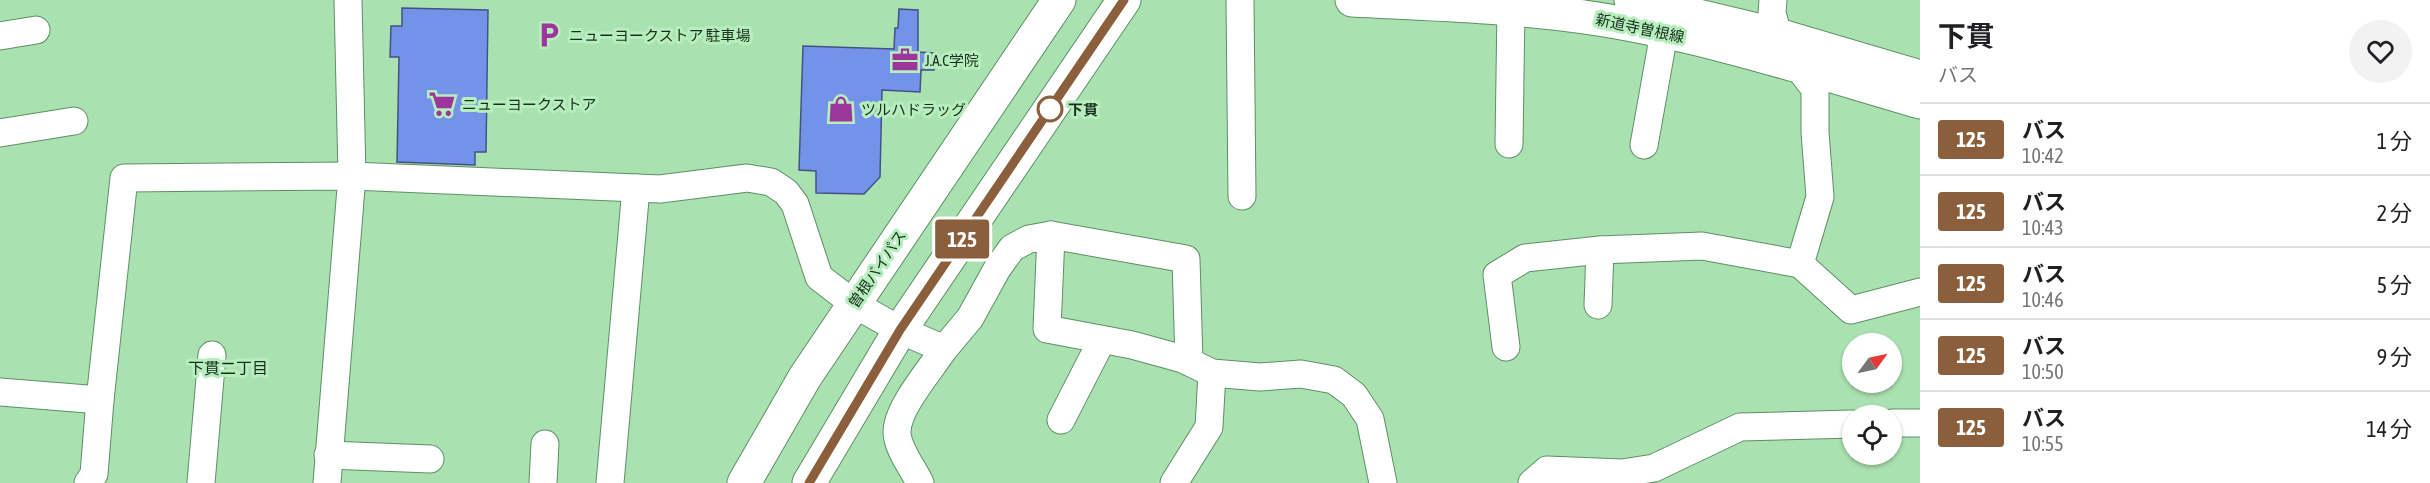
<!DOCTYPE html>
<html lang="ja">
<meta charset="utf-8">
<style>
:root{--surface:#fff;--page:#f2f2f2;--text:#202124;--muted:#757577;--line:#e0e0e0}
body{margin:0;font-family:"Asap Condensed","Noto Sans JP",sans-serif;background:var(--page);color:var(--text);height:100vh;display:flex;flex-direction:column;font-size:22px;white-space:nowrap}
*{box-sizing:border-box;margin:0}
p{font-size:20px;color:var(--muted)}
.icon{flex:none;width:33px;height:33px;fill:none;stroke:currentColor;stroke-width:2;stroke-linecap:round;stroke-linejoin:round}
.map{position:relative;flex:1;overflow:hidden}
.panel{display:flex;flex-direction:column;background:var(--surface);width:510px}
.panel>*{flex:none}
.badge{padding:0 12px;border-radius:4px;font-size:21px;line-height:39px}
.needle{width:39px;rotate:57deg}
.tools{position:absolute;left:1842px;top:333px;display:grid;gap:12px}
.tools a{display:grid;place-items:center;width:60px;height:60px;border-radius:50%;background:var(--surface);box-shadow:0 2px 4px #0004;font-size:30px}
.map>.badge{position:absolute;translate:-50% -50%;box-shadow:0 0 0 3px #fff}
.round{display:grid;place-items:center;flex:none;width:63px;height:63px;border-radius:32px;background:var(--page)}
.headline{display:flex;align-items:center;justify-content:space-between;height:102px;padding:0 18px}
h1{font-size:28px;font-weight:700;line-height:45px}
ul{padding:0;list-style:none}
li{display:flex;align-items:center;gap:18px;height:72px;padding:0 18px;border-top:2px solid var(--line)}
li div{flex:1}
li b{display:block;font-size:22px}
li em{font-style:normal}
li .badge{min-width:66px;font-weight:700;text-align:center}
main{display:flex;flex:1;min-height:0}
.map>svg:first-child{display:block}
.building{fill:#7492e7;stroke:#415385;stroke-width:1.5}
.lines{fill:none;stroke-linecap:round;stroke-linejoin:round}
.street-casing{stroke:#5c9064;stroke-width:29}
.secondary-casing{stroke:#5c9064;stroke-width:35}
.highway-casing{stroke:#5c9064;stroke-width:35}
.street{stroke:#fff;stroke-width:27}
.secondary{stroke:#fff;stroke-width:33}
.highway{stroke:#fff;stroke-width:33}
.line-casing{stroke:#fff;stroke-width:14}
.line{stroke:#8b5e3c;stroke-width:9}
.stop-dot{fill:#fff;stroke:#8b5e3c;stroke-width:3}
.labels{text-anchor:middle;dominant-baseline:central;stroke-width:6;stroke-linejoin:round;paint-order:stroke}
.street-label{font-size:15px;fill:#192e1c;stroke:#b7eebe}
.poi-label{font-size:15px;fill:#192e1c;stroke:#b7eebe;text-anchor:start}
.stop-label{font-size:15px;font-weight:bold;fill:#192e1c;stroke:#b7eebe;text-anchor:start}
.neighbourhood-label{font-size:16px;fill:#192e1c;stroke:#b7eebe}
</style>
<main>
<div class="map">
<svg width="1920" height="483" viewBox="0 0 1920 483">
<rect width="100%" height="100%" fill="#aae1b1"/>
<g class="building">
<polygon points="402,8 488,10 486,152 475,152 475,165 397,162 399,57 390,57 391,26 402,26"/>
<polygon points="899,9 918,10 918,52 934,53 934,70 921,70 920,92 882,90 880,177 864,194 816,193 816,171 799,170 803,46 894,49 895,28 898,28"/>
</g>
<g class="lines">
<g class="street-casing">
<g id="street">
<polyline points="1240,0 1242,196"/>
<polyline points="1773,0 1772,13 1778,35 1798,67 1815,89 1815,132 1820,197 1800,264 1851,310 1920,292"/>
<polyline points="0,36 36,30"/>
<polyline points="0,133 74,121"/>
<polyline points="1509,144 1511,8"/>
<polyline points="1644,145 1661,50 1662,32"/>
<polyline points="1051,235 1186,259 1189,362"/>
<polyline points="1598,305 1600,250"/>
<polyline points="1506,347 1497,275 1525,258 1600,250 1702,246 1800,264"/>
<polyline points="944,349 970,318 997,269 1012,248 1029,239 1051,235 1047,329 1132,345 1183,359 1212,373 1260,377 1301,374 1334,380 1354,395 1370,419 1383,483"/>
<path d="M0 392 100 400 124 178 352 176 660 189 747 178 771 182 786 192 795 204 819 277 854 304 900 330 944 349C931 369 896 409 897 433 898 450 913 468 920 483"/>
<polyline points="1061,420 1102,340"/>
<polyline points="1892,423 1920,423"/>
<polyline points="328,455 430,459"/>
<polyline points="88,483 94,474 100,400"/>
<polyline points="201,483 212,355"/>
<polyline points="327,483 352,176 348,0"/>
<polyline points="543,483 545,444"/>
<polyline points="610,483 636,188"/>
<polyline points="1174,483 1209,427 1212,373"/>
<polyline points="1532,483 1547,470 1622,473 1654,468 1740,427 1852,424"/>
</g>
</g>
<g class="secondary-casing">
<g id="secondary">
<path d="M1352 0C1430 4 1507 6 1584 17 1698 33 1810 70 1920 102"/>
<polyline points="1631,0 1778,35 1920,77"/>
</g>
</g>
<g class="highway-casing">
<g id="highway">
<polyline points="744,483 805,377 1059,0"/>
<polyline points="809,483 900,330 1124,0"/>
</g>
</g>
<use href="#street" class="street"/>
<use href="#secondary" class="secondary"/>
<use href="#highway" class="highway"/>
</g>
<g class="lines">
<g class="line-casing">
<polyline id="line" points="809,483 900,330 1124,0"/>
</g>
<use href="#line" class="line"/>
</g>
<defs>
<g id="parking-bare" transform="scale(2.07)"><path d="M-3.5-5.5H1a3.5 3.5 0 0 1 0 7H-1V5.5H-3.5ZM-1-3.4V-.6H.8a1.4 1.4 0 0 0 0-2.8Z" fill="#9c369b" stroke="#b7eebe" stroke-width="2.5" paint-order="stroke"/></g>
<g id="office-bare" transform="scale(2.07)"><path d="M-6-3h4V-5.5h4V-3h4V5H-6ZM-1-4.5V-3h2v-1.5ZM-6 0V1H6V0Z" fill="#9c369b" stroke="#b7eebe" stroke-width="2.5" paint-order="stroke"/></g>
<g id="supermarket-bare" transform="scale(2.07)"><path d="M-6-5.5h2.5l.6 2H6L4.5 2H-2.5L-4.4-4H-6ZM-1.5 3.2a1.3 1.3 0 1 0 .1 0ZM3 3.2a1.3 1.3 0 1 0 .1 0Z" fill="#9c369b" stroke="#b7eebe" stroke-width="2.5" paint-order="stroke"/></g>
<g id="shop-bare" transform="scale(2.07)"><path d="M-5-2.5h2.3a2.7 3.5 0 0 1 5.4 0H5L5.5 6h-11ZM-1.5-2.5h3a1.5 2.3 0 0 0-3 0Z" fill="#9c369b" stroke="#b7eebe" stroke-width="2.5" paint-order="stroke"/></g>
</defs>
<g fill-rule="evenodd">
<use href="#parking-bare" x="549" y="35"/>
<use href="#office-bare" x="905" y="60"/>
<use href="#supermarket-bare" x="442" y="104"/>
<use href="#shop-bare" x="841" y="109"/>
</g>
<circle class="stop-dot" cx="1050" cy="109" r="12"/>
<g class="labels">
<g class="street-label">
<text transform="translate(1640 28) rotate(12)">新道寺曽根線</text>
<text transform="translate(877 269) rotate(-56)">曽根バイパス</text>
</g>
<g class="poi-label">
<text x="569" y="35">ニューヨークストア 駐車場</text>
<text x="925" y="60">J.A.C学院</text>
<text x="462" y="104">ニューヨークストア</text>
<text x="861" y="109">ツルハドラッグ</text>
</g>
<g class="stop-label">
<text x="1068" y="109">下貫</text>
</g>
<g class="neighbourhood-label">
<text x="228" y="368">下貫二丁目</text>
</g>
</g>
</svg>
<div class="tools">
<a><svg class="needle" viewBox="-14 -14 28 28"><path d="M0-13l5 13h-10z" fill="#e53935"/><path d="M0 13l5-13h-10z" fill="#757577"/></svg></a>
<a><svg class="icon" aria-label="locate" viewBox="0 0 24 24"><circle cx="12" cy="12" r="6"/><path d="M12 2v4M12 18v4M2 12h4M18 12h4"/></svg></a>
</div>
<b class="badge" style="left:962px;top:239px;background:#8b5e3c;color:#fff">125</b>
</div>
<section class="panel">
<div class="headline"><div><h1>下貫</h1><p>バス</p></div><a class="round"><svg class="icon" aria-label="heart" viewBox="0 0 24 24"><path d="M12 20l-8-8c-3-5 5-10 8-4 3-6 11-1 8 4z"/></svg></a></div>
<ul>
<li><span class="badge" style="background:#8b5e3c;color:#fff">125</span><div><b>バス</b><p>10:42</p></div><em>1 分</em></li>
<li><span class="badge" style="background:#8b5e3c;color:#fff">125</span><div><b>バス</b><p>10:43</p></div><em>2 分</em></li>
<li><span class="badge" style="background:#8b5e3c;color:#fff">125</span><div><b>バス</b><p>10:46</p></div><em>5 分</em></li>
<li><span class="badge" style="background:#8b5e3c;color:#fff">125</span><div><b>バス</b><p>10:50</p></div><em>9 分</em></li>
<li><span class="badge" style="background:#8b5e3c;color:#fff">125</span><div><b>バス</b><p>10:55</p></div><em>14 分</em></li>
</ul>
</section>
</main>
